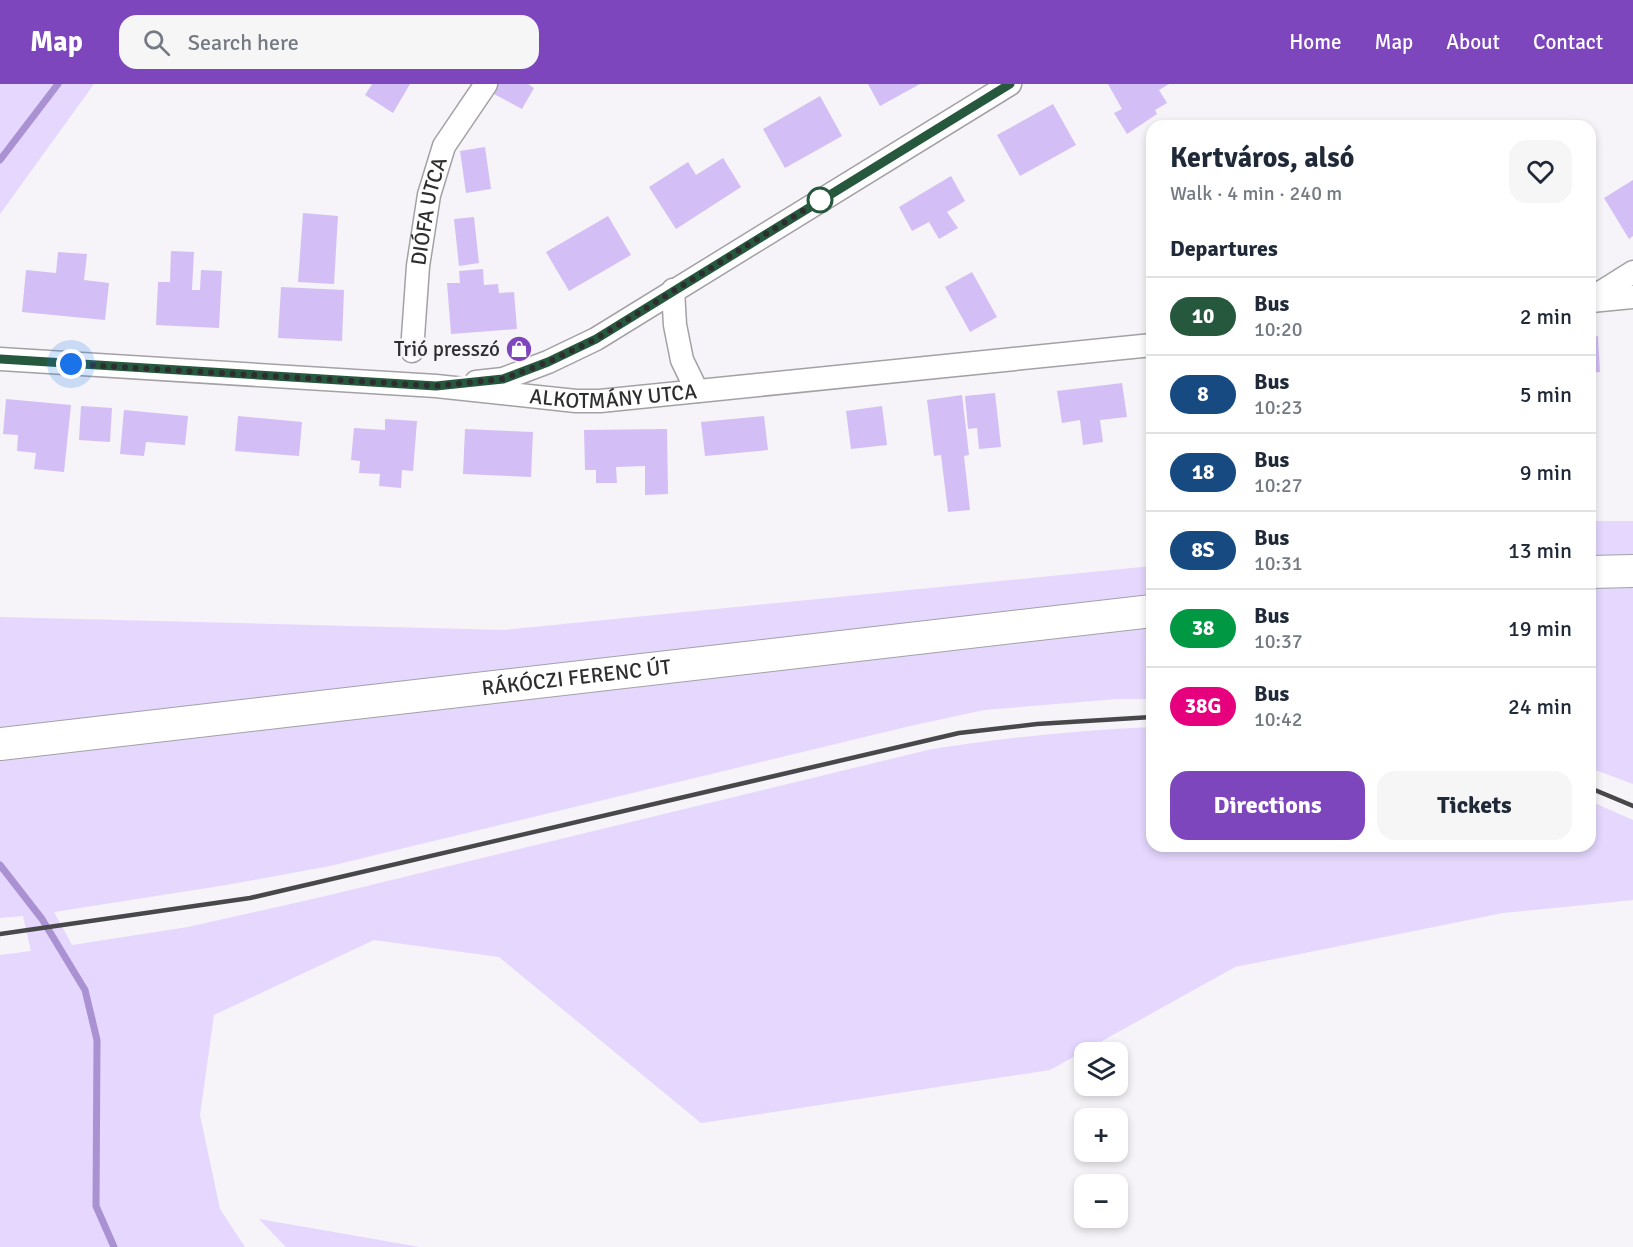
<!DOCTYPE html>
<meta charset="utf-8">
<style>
:root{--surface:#fff;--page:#f6f6f7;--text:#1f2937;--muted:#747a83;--line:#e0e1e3;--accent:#7d46bd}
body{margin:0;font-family:Signika,sans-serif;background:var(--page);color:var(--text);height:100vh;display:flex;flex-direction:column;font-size:22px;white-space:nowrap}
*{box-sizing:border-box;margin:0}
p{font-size:20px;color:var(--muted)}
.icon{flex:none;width:33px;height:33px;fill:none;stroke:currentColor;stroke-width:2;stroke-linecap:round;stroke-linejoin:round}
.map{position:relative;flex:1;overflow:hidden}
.side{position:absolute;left:1146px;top:36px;width:450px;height:732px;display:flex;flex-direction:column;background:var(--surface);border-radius:18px;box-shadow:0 3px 9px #0003}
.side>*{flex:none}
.badge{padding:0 12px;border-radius:20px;font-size:21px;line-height:39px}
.controls{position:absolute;left:1074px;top:958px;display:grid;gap:12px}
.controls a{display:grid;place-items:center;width:54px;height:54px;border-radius:12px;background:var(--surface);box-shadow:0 3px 9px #0003;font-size:30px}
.you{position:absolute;width:30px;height:30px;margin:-15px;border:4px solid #fff;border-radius:50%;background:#1a73e8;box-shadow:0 0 0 9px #1a73e833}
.map>.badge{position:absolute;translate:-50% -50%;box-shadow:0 0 0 3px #fff}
h2{padding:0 24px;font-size:22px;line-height:54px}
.round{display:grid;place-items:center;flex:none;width:63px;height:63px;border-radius:18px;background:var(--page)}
.summary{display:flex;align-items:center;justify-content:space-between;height:102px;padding:0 24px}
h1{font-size:28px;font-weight:700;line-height:45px}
.action{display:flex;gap:12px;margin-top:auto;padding:12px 24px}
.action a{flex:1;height:69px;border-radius:18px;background:var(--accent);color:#fff;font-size:24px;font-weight:700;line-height:69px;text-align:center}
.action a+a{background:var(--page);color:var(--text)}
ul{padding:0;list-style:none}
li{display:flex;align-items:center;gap:18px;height:78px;padding:0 24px;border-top:2px solid var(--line)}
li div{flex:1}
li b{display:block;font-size:22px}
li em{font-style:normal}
li .badge{min-width:66px;font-weight:700;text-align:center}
header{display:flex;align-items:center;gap:36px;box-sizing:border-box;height:84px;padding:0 30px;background:var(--accent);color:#fff}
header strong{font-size:28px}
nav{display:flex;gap:33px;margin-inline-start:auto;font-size:21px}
.search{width:420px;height:54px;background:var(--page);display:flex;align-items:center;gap:15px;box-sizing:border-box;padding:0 21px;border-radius:18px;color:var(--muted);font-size:22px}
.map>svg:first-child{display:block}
.green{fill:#e5d7fe}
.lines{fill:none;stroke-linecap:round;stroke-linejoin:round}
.stream{stroke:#aa91d2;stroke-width:7}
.building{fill:#d3bff5}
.minor-casing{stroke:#a3a1a5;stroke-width:25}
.secondary-casing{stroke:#a3a1a5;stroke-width:34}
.minor{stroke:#fff;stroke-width:22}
.secondary{stroke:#fff;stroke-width:32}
.rail{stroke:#48474a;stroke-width:4.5}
.line-casing{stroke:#fff;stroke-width:14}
.line{stroke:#26583d;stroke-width:9}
.walk{stroke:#2e2d2f;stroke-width:6;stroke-dasharray:0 10.8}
.stop-dot{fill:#fff;stroke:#26583d;stroke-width:3}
.labels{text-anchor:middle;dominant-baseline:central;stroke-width:5;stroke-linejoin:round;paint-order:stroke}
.street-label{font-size:21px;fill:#2e2d2f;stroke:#f6f4f8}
.poi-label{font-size:21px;fill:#2e2d2f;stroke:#f6f4f8;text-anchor:end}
</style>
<header>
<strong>Map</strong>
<div class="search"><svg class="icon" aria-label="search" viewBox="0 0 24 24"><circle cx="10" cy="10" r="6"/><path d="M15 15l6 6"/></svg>Search here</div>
<nav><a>Home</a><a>Map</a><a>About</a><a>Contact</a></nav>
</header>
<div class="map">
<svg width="1633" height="1163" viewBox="0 0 1633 1163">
<rect width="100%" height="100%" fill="#f6f4f8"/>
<g class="green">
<polygon points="0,0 94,0 0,130"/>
<polygon points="1590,437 1633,437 1633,700 1590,684"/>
<path d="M1152 482V615H1117L984 626 910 642 330 782 226 801 54 828 72 861 188 843 330 811 932 665C1006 654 1077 646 1152 643V762H1590V717L1633 736V816L1503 829 1235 883 1050 986 701 1039 499 873 374 856 214 931 200 1031 220 1125 245 1163H0V871L31 867 23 832 0 834V533L504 546Z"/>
<polygon points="259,1135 420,1163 286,1163"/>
</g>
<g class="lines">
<g class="stream">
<polyline points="0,76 58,0"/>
<polyline points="0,781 42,835 85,906 97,956 96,1122 114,1163"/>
</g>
</g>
<g class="building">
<polygon points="372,0 410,0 393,29 365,11"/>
<polygon points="497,0 528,0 534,4 522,25 492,9"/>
<polygon points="868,0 920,0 880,22"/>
<polygon points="1108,0 1169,0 1159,6 1167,19 1155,26 1157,30 1127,50 1114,29 1122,25"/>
<polygon points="820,12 842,52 785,84 763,45"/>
<polygon points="1053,20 1076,61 1020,92 997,51"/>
<polygon points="485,63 491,105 466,109 460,67"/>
<polygon points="723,74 741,103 676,145 649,103 688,78 696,91"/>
<polygon points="951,92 965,117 947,128 958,144 939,155 929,138 912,147 899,123"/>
<polygon points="1633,96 1633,152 1629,155 1604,114"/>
<polygon points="303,129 338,132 334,200 298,198"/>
<polygon points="608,132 631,171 569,207 546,168"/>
<polygon points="474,133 479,179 459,182 454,135"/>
<polygon points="171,167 194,168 192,206 200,206 201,186 222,187 219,244 156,241 158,198 170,198"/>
<polygon points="58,168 87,170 84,196 109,199 105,236 22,228 26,186 56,189"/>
<polygon points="483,185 484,201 498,200 499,209 514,208 517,245 451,250 447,199 460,199 459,187"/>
<polygon points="972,188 997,233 970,248 945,203"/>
<polygon points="281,203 344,206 342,257 278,254"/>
<polygon points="1598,252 1600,288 1590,289 1590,253"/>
<polygon points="1122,299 1127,333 1100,336 1103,358 1083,361 1080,336 1062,339 1057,307"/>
<polygon points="995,309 1001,363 979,365 977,344 968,345 965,312"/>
<polygon points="962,311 969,371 964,372 970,426 948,428 941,371 934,372 927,316"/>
<polygon points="6,315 71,321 64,388 34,385 36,369 17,367 18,351 3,350"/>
<polygon points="81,322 112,324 110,358 79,356"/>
<polygon points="882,322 887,361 851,365 846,327"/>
<polygon points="124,326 188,332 185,361 146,358 144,372 120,370"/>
<polygon points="238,332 302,338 299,372 235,367"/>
<polygon points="764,332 768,366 705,372 701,338"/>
<polygon points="385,335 417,337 413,387 402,386 401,404 379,402 380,390 359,389 360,377 351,376 354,344 385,346"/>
<polygon points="465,345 533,348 531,393 463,390"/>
<polygon points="667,345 668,410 645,411 645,382 616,383 617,399 596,399 596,386 585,386 584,346"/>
</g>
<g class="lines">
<g class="minor-casing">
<g id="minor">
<polyline points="673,206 675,241 682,276 697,307"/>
<polyline points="1590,215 1633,188"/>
<polyline points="1591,217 1633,213"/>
<path id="s1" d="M412 267 418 182 429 111 444 62 486 0"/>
<path id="s2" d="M0 275 436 302 576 317H600L1152 261"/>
<polyline points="476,298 503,295 548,278 596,255 1010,0"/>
</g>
</g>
<g class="secondary-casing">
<g id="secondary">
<polyline points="1590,488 1633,487"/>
<path id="s3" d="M0 660 1152 527"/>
</g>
</g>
<use href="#minor" class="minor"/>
<use href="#secondary" class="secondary"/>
<g class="rail">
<polyline points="1590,704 1633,722"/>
<polyline points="0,850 250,814 959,649 1037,640 1152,633"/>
</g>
</g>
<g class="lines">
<g class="line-casing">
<polyline id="line" points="0,275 436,302 503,295 548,278 596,255 1010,0"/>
</g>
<use href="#line" class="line"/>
<polyline class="walk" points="71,280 436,302 503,295 548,278 596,255 829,111 820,116"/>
</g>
<defs>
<g id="shop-disc" transform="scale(1.35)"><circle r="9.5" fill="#7d46bd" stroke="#f6f4f8"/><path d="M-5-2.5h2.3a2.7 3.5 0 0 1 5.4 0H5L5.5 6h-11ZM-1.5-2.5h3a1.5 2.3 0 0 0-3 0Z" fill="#fff"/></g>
</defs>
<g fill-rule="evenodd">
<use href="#shop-disc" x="519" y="265"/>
</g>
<circle class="stop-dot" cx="820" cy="116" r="12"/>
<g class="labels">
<g class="street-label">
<text stroke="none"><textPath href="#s1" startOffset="141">DIÓFA UTCA</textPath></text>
<text stroke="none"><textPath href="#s2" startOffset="615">ALKOTMÁNY UTCA</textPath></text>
<text stroke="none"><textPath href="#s3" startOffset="580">RÁKÓCZI FERENC ÚT</textPath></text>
</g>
<g class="poi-label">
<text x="500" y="265">Trió presszó</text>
</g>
</g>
</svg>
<div class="controls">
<a><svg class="icon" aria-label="layers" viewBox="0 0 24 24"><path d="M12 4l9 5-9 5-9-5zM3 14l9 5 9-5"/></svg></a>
<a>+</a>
<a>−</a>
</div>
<div class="you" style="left:71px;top:280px"></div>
<section class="side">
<div class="summary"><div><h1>Kertváros, alsó</h1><p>Walk · 4 min · 240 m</p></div><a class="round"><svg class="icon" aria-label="heart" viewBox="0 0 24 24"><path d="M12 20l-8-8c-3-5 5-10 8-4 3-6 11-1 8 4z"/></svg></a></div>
<h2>Departures</h2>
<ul>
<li><span class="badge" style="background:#26583d;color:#fff">10</span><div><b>Bus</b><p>10:20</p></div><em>2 min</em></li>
<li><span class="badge" style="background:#174a81;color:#fff">8</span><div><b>Bus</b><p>10:23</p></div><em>5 min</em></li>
<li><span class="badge" style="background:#174a81;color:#fff">18</span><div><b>Bus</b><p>10:27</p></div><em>9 min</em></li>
<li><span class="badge" style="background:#174a81;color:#fff">8S</span><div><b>Bus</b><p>10:31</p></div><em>13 min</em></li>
<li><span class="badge" style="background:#019844;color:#fff">38</span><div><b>Bus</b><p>10:37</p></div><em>19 min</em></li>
<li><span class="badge" style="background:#e6007e;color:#fff">38G</span><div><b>Bus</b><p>10:42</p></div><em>24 min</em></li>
</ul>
<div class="action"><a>Directions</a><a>Tickets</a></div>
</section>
</div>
